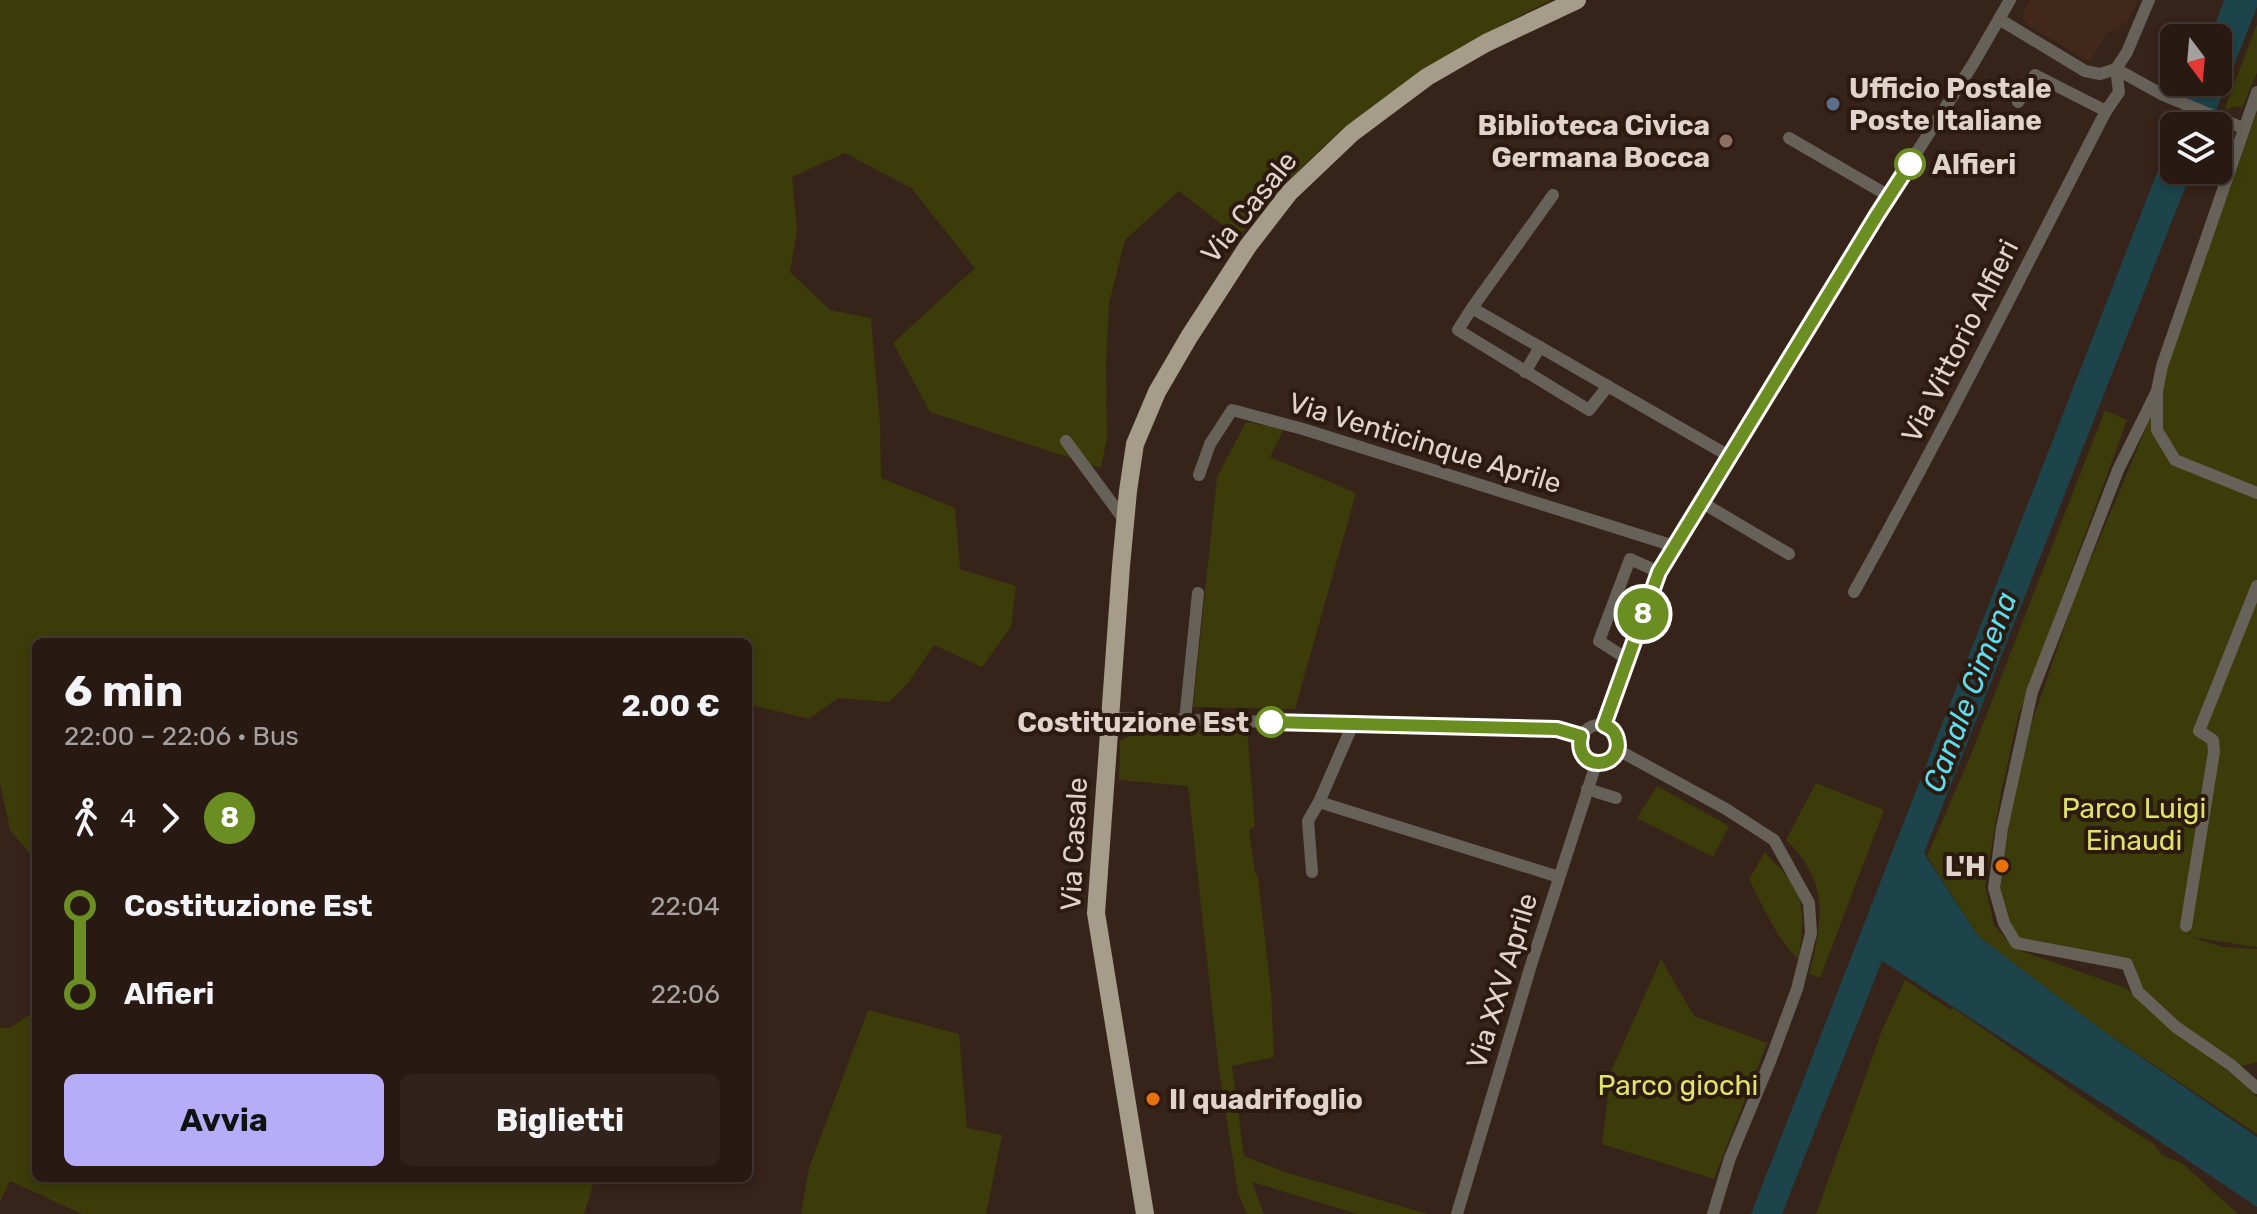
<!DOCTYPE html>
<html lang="it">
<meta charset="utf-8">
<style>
:root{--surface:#281a13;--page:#30231c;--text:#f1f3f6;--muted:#a5a1a0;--line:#443833;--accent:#b6acf8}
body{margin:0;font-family:Rubik,sans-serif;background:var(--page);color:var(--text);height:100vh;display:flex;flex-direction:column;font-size:30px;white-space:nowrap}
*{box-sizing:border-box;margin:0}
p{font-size:26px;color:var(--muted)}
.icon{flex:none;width:44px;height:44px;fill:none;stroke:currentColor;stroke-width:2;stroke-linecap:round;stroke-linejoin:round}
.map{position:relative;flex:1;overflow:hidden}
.details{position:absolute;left:32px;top:638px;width:720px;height:544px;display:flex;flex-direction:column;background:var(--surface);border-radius:12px;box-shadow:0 4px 12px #0003,0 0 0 2px var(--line)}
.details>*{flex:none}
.badge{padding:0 16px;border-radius:26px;font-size:28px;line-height:52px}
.needle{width:52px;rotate:164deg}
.fabs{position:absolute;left:2160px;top:24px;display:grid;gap:16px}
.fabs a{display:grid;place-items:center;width:72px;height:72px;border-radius:12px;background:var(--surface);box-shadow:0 4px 12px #0003,0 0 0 2px var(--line);font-size:40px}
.map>.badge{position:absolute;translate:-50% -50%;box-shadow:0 0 0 4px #fff}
.legs{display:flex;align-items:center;gap:12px;height:88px;padding:0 32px;font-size:26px}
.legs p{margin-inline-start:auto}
.headline{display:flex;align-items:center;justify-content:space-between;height:136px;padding:0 32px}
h1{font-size:44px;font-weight:700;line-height:60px}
.button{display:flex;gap:16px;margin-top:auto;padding:16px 32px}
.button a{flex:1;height:92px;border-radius:12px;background:var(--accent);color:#111;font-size:32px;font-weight:700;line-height:92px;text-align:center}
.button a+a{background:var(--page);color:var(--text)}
ul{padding:0 32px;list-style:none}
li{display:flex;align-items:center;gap:28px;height:88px;font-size:30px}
li i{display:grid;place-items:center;width:12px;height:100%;margin:0 10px;background:currentColor}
li i::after{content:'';width:20px;height:20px;margin:-10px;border:6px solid;border-radius:50%;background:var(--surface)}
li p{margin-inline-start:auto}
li:first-child i{background:linear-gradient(#0000 50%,currentColor 0)}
li:last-child i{background:linear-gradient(currentColor 50%,#0000 0)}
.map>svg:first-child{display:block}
.built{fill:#41281a}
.green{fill:#3b3c0a}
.water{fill:#1c444a}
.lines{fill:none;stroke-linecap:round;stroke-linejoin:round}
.minor{stroke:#676259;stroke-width:12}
.primary{stroke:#a59c89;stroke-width:18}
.line-1-casing{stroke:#fff;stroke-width:18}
.line-1{stroke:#6b8e23;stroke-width:12}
.service-dot{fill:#5c6f8a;stroke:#2c190f;stroke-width:3}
.education-dot{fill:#8d6e63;stroke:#2c190f;stroke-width:3}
.stop-1-dot{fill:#fff;stroke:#6b8e23;stroke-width:4}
.food-dot{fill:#e8710a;stroke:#2c190f;stroke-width:3}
.labels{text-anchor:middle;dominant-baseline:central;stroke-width:8;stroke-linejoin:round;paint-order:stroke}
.poi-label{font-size:28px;font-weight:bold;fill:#e0d3cc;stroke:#2c190f;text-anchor:start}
.stop-label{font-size:28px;font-weight:bold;fill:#e0d3cc;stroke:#2c190f;text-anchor:start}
.street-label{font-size:28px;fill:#e0d3cc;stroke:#2c190f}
.park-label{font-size:28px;fill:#e0e369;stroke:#2c190f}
.water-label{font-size:30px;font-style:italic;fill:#5addef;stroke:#2c190f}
</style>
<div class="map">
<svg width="2257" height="1214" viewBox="0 0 2257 1214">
<rect width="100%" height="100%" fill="#362319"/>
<polygon class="built" points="2030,0 2139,0 2126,24 2122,23 2119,31 2107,32 2090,62 2027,25 2023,18 2023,11"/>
<g class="green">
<path d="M0 0H1552C1478 35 1409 76 1345 128 1306 159 1272 200 1238 237L1179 191 1125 240 1109 304 1106 365 1107 437 1101 468 930 412 893 343 975 268 911 188 845 153 792 177 797 230 790 272 830 310 871 318 880 424 881 478 955 508 960 569 1016 586 1011 627 982 667 934 645 908 683 889 702 838 698 809 719 748 704V642H36V861L10 830 0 784Z"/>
<polygon points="2257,24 2257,73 2242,108 2235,106 2228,110 2225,108"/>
<polygon points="2257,112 2257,947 2190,937 2223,947 2257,949 2257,1062 2239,1067 2178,1023 2141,991 2134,963 2019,940 2003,911 1999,876 2013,797 2032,722 2076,594 2163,388 2169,361"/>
<polygon points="2105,410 2127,420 2018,717 2001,793 1985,885 1994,925 2013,948 2126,988 2171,1028 2237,1078 2257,1097 2257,1134 2106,1033 1978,936 1927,856 1972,752"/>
<polygon points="1246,422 1284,429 1270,457 1356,493 1295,709 1193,707 1217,477"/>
<polygon points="1143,728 1247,728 1255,826 1249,830 1255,873 1258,877 1271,992 1274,1057 1232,1066 1244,1156 1285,1172 1428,1214 1357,1214 1252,1182 1264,1214 1247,1214 1238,1193 1219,1070 1188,786 1119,780 1120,741"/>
<path d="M1816 783 1884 810 1820 978 1809 974C1823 921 1830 882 1786 840Z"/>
<polygon points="1657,786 1729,826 1713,857 1637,818"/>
<path d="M1765 852C1774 863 1788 875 1795 887 1806 909 1803 935 1798 958 1781 947 1759 899 1749 879Z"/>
<polygon points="1661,959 1694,1016 1767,1043 1714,1179 1602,1144 1611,1071"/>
<polygon points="1905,980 1951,1010 1953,1008 2118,1122 2154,1144 2162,1155 2183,1164 2238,1214 1816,1214 1882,1030"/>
<polygon points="36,1010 36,1178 595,1178 584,1214 82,1214 10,1181 0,1202 0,1028 10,1028"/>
<polygon points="868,1010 959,1034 967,1128 1002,1135 986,1214 801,1214 809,1168"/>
</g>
<g class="water">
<polygon points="2224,0 2257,0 2257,7 2210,126 2175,126 2192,82 2218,82 2218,38 2210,38"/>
<polygon points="2174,129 2174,170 2192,170 1924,853 1978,936 2106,1033 2257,1137 2257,1207 2122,1116 1882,961 1782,1214 1751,1214"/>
</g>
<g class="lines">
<g class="minor">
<polyline points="1999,19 2085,71 2100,74 2116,69 2163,95 2243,128"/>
<polyline points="2257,92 2162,366 2157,391 2157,430 2175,460 2257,493"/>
<polyline points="2018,102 2035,75 2106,111"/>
<polyline points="1789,138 1889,196"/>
<polyline points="1553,195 1472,308 1729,456"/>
<polyline points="1472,308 1458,330 1589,410 1608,386"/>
<polyline points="1525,372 1540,347"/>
<polyline points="2157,391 2118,470 2032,692 2002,828 1994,888 2004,923 2016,943 2127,964 2138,992 2176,1027 2231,1065 2257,1088"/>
<polyline points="1066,441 1125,521"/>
<polyline points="1199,475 1210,444 1232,410 1303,429 1674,546"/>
<polyline points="1701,502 1789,554"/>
<path d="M1854 592C1942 434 2023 272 2106 111L2119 92 2116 69 2127 52 2149 0"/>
<polyline points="1627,659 1599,641 1630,559 1659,572"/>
<polyline points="1110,718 1557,729 1581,736"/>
<polyline points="1185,720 1198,593"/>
<polyline points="1353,724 1319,802 1559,877"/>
<circle cx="1599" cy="744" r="19"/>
<polyline points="1604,725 1651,589 1659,572 1889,196 1973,64 2010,0"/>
<polyline points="1618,750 1726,809 1774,840 1809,903 1811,933 1797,989 1771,1059 1730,1158 1713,1214"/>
<polyline points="1587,789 1616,798"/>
<polyline points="1312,872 1308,821 1319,802"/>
<polyline points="2186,926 2214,752 2213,740 2199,731 2257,586"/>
<polyline points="1457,1214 1531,965 1596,764"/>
</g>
<polyline class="primary" points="1145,1214 1096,913 1121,566 1128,491 1135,444 1157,392 1189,337 1248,246 1289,193 1352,133 1427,77 1486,43 1577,0"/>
</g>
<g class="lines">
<g class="line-1-casing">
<path id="line-1" d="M1271 722 1557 729 1581 736C1573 774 1625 769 1617 739 1615 731 1611 728 1604 725L1659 572 1877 215 1910 164"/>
</g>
<use href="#line-1" class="line-1"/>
</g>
<circle class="service-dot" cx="1833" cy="104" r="8"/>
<circle class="education-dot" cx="1726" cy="141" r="8"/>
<g class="stop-1-dot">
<circle cx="1910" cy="164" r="14"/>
<circle cx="1271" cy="722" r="14"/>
</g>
<g class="food-dot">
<circle cx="2002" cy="866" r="8"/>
<circle cx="1153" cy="1099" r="8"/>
</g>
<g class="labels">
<g class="poi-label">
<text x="1849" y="88">Ufficio Postale<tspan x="1849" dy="32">Poste Italiane</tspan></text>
<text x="1710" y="125" text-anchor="end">Biblioteca Civica<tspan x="1710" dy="32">Germana Bocca</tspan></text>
<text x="1986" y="866" text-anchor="end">L'H</text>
<text x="1169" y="1099">Il quadrifoglio</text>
</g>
<g class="stop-label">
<text x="1932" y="164">Alfieri</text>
<text x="1249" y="722" text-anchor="end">Costituzione Est</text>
</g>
<g class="street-label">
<text transform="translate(1249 207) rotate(-51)">Via Casale</text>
<text transform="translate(1960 341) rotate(-63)">Via Vittorio Alfieri</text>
<text transform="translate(1425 443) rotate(17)">Via Venticinque Aprile</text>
<text transform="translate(1074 844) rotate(-87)">Via Casale</text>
<text transform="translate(1502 981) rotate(-73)">Via XXV Aprile</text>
</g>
<g class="park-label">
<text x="2134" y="808">Parco Luigi<tspan x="2134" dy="32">Einaudi</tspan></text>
<text x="1678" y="1085">Parco giochi</text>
</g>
<g class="water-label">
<text transform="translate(1970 692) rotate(-69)">Canale Cimena</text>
</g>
</g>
</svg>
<div class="fabs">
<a><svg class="needle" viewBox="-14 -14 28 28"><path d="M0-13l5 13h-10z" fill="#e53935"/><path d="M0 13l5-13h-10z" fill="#a5a1a0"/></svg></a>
<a><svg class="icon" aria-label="layers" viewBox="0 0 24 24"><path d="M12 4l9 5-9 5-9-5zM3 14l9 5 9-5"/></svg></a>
</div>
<b class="badge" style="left:1643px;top:614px;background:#6b8e23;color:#fff">8</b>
<section class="details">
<div class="headline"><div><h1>6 min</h1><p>22:00 – 22:06 · Bus</p></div><b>2.00 €</b></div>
<div class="legs"><svg class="icon" aria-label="walk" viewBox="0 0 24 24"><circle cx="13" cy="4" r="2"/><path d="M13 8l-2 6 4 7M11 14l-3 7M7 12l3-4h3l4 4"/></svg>4<svg class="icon" aria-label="forward" viewBox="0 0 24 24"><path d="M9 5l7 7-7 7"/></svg><b class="badge" style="background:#6b8e23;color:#fff">8</b></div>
<ul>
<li><i style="color:#6b8e23"></i><b>Costituzione Est</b><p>22:04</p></li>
<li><i style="color:#6b8e23"></i><b>Alfieri</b><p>22:06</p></li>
</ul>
<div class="button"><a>Avvia</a><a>Biglietti</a></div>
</section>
</div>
